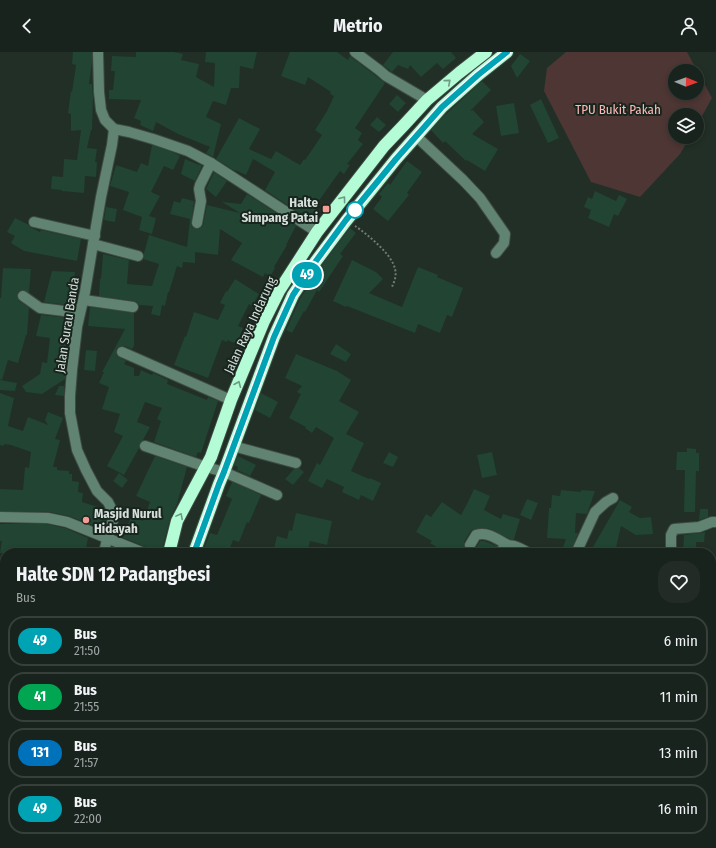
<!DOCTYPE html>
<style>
:root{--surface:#19231d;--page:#222b26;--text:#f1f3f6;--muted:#9fa4a4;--line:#37403b}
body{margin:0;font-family:"Fira Sans Condensed",sans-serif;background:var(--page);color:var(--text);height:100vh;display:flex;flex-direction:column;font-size:15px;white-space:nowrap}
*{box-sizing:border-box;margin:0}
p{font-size:13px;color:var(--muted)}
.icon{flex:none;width:22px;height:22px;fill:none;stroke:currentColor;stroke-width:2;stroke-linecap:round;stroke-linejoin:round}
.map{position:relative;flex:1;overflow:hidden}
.details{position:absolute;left:0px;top:496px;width:716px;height:300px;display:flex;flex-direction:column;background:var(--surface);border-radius:16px 16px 0 0;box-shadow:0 2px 6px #0003,0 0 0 1px var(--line)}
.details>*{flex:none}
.badge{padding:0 8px;border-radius:13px;font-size:14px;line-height:26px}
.needle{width:26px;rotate:91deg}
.buttons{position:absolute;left:668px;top:12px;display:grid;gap:8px}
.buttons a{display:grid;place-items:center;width:36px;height:36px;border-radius:50%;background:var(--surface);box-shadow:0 2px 6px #0003,0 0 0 1px var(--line);font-size:20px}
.map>.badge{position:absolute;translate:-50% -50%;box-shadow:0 0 0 2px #fff}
.round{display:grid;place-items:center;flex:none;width:42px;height:42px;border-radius:16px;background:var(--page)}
.head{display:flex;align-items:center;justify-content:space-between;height:68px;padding:0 16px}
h1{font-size:19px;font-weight:700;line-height:30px}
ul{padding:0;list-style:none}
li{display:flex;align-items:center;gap:12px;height:50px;margin:0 8px 6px;padding:0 8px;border:2px solid var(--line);border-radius:16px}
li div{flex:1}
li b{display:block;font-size:15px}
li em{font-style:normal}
li .badge{min-width:44px;font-weight:700;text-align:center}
header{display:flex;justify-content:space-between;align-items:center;height:52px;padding:0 16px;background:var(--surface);font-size:18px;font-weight:700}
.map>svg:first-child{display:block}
.green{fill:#4d3634;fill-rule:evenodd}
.forest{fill:#6e4946}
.building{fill:#214433}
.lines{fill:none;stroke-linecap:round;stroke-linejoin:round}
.minor-casing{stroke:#3e4b43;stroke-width:12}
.highway-casing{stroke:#3e4b43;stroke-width:14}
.path{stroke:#707b74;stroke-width:2;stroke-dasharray:2 2;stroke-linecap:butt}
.minor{stroke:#608471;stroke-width:10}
.highway{stroke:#b4fcd6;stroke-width:12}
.oneway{stroke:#6d9b83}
.line-casing{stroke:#fff;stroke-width:9}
.line{stroke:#00a3b4;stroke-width:6}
.poi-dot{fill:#f59c94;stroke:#17251e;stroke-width:1.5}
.stop-dot{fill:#fff;stroke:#00a3b4;stroke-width:2}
.labels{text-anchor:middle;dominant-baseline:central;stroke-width:4;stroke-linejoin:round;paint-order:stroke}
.park-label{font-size:13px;fill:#ffbab4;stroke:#17251e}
.poi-label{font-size:13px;font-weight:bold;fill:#d6ded9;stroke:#17251e;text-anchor:end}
.street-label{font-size:13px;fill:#d6ded9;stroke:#17251e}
</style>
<header><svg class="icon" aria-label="back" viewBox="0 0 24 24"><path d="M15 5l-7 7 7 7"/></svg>Metrio<svg class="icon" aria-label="person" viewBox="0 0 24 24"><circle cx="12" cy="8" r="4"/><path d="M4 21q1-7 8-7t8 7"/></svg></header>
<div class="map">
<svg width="716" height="796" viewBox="0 0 716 796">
<rect width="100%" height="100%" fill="#212f27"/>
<path class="green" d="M566 0H687L712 46 697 73V63H675V85H690L680 102 640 145 591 130 544 39 547 16ZM675 19H697V41H675Z"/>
<g class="forest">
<polygon points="0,566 5,566 5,680 0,678"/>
<polygon points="5,729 5,791 67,791 66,796 0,796 0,749"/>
</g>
<g class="building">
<polygon points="73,0 92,0 92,10 89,32 92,32 93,45 92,78 91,78 87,96 97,97 95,110 97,110 96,125 85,124 84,141 62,139 62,138 51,137 52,124 63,125 64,107 77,108 81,78 71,79 71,62 68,61 71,39 72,40 76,13 72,12"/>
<polygon points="136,0 174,0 183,2 181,8 199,12 196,25 214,35 215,11 205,10 206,0 257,0 253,17 240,14 239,36 231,36 226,53 213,49 206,65 221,72 213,105 206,101 210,95 178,82 156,70 153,79 140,73 141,69 134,66 141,48 109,47 109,38 113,38 115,19 111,19 112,4 136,5"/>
<polygon points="290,0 337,0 348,8 350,4 385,31 355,76 362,81 358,88 363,92 347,112 350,113 344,122 340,119 318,150 320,151 310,168 265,138 275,120 253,107 246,123 235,118 235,119 216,107 239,66 260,77 249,97 271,107 276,99 300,113 304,107 305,108 322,83 315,78 327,59 334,44 330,42 331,40 308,25 305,33 281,24"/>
<polygon points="393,0 451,0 456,6 443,17 437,11 421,25 410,13 408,17 398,13 392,20 383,13"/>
<polygon points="520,2 530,9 517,26 511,14"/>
<polygon points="482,29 491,38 470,59 473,58 484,70 472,82 498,97 485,119 467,108 466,109 445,89 443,91 431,78 444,64"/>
<polygon points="397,43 406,51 398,60 389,52"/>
<polygon points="541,47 559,86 548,91 530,53"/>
<polygon points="514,51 519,81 501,84 496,54"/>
<polygon points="377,65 386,73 379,80 370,73"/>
<polygon points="152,93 172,100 180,104 173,118 164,114 151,140 160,144 149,164 156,166 152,182 139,178 142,165 123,158 129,140 110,134 116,113 137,120 141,111 148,114"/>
<polygon points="185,107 199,113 200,112 202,114 195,129 181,122"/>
<polygon points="407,109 422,120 407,141 409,143 388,169 373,157 382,145 379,142 388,131 390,133"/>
<polygon points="214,120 227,129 216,145 206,137"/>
<polygon points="595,139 616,149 619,143 627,147 618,164 614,162 609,175 588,166 591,158 584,155 588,145 592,147"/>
<polygon points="247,142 296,174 286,193 287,193 274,215 275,216 270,225 265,221 263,225 231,208 242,191 220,177 218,203 195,200 195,211 183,210 182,216 177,214 169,240 168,240 165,254 162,253 160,264 151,262 153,254 139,253 137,250 134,249 99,244 100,227 101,227 103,202 129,208 127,232 152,234 159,212 143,207 144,205 144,201 149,183 187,195 190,167 170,162 174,149 180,151 182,146 194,149 191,173 193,176 199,177 202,175 203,173 207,153 240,161 222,150 241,152"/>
<polygon points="106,155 117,157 115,170 104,168"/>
<polygon points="15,166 29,173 30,175 40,180 41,178 81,187 77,209 24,199 11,191 15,184 7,180"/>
<polygon points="350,176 356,181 340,202 343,204 319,240 317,238 305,260 304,259 292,281 286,278 300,247 319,217"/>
<polygon points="352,208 376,220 383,227 369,241 402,255 418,215 438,223 437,225 463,236 452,265 447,263 440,281 418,272 415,281 347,254 346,255 333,249"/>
<polygon points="3,216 31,217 29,241 24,238 21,238 18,240 17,244 19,249 29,256 27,283 26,283 18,311 8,308 2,328 0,327 0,246 1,246"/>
<polygon points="52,219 75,220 73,231 75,232 71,246 69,246 68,253 44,250"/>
<polygon points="235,227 259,242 252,254 249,252 238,274 243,276 237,292 227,288 227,290 222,288 208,326 174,313 185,284 186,285 194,260 218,268 225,253 220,251 226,239 227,240"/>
<polygon points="90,255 134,261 134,294 132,297 125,294 121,294 116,297 116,300 117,304 126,309 124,312 134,316 134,324 139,324 141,318 152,323 153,321 168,328 167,332 207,348 208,345 218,349 201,401 198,400 196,405 154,390 161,369 157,367 162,356 145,350 137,370 150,375 143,388 139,392 139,396 124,423 107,414 123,384 114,380 120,362 102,357 109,335 99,331 104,320 102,320 125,277 88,274"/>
<polygon points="41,263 71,266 67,293 68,293 65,327 42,342 26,340 22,334 40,322 42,310 47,311 50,286 36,284"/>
<polygon points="336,292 351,302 346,310 330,302"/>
<polygon points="86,298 97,299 95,319 84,318"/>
<polygon points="296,302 337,319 351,328 339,349 359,360 346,382 364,391 351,419 369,427 370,426 381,431 373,449 361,443 359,448 342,440 344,435 327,427 322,436 308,429 317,411 320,413 334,386 316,375 312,381 305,376 306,375 289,366 301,342 297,340 302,334 285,326"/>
<polygon points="0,328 17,331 15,339 0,338"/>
<polygon points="59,334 64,334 64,344 55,343"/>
<polygon points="0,341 14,346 8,374 23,379 28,365 48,373 45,368 48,360 63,366 55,387 60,388 53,415 57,415 57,418 69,419 69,422 72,422 72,429 79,430 78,440 83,441 82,450 104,457 106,460 106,467 103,477 69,464 49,460 0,459 0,437 23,438 25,415 29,416 31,400 11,393 4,392 4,394 0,393"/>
<polygon points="261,341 278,350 270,366 255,358"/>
<polygon points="687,396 696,397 696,401 699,401 699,419 696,419 695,460 684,460 685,418 676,418 677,400 687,400"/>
<polygon points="389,400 398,405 393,415 383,411"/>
<polygon points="492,400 497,423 482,426 477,403"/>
<polygon points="155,404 187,415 177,452 170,467 161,501 150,501 149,497 146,495 121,485 130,468 119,468 119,462 131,466 132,464 143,469 150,450 136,444"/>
<polygon points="238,404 256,413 250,424 237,418 238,415 234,413"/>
<polygon points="299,416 304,420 293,433 285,427 294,417 297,417"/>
<polygon points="119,421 128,428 122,436 113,429"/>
<polygon points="232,430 261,443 249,471 247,470 239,490 233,488 228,501 207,501 208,499 204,497 210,481 217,483 232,447 226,444"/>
<polygon points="474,437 490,444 484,458 501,467 503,462 520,467 514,487 510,487 491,477 479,476 472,478 470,480 464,490 464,493 465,496 467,499 473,499 476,496 480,489 484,489 497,494 494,501 442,501 443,499 430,491 432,489 416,480 426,462 431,465 442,450 461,463 468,450"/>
<polygon points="561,438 581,440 581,438 595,439 587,462 576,461 575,481 578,481 570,501 561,501 566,487 547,486 549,456 551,456 552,443 560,444"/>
<polygon points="527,447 538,451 531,468 520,463"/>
<polygon points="620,448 632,455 629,460 640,466 651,465 653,482 636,483 621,474 615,500 593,495"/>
<polygon points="700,457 708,457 708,465 699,468"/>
<polygon points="296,461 332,469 327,493 310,489 307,501 301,501 286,498 286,501 273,501 277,484 287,487 289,478 292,479"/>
<polygon points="0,472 47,472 65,476 88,486 85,501 0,501 2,489 0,489"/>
<polygon points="705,480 704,490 696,490 696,501 683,501 684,483 700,481"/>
</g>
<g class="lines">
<g class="minor-casing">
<g id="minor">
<polyline points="98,0 99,40 101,58 105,68 114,77 129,80 153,87 188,99 211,111 317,180"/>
<polyline points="355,0 379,18 386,24 427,48"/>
<polyline points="416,84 463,128 480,146 505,182 504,191 496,201"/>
<polyline points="34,170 95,184"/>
<polyline points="197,171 201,149 199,137 200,133 211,111"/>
<polyline points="93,192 138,204"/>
<polyline points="23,244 40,256 80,261"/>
<polyline points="84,248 133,255"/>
<polyline points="122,300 231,348"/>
<polyline points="145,394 206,415 224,420 277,443"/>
<polyline points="233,394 296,411"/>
<polyline points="0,465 48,466 67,470 144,501"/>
<path d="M470 493 476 483C488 479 498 488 508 493"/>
<polyline points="104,501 107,487 113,468 112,458 108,450 97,439 86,418 77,398 70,361 70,344 72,318 77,275 85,240 93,192 101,145 112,93 114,77"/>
<path d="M500 501C507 487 519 496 529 501"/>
<polyline points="576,501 595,460 606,450 613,446"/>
<polyline points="671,501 671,483 674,477 699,475 712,470 716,470"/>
<polyline points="711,623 716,623"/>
<polyline points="0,739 5,740"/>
<polyline points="155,791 168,796"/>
<polyline points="442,791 447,796"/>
<polyline points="536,791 536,796"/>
<polyline points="354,796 356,791"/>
<polyline points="655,796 655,791"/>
</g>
</g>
<g class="highway-casing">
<g id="highway">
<polyline points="169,501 177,469 211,405 231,348 264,269 279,239 299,208 317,180 384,94 404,73 427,48 459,21 486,0"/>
<polyline points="194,501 219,432 224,420 274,285 293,243 313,213 346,169 396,107 442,55 478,23 507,0"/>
<polyline points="95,796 97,791"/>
<polyline points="118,796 120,791"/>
</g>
</g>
<g class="path">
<path d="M355 174C367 182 392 202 395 217 397 224 394 230 392 235"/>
<polyline points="711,755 716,756"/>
</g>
<use href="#minor" class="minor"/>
<use href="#highway" class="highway"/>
</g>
<defs><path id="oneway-chevron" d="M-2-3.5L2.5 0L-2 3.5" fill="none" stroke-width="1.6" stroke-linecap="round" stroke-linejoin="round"/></defs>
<g class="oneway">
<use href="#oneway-chevron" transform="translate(448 30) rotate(-41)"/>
<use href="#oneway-chevron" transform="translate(343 147) rotate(-53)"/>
<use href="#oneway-chevron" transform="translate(238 332) rotate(-67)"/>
<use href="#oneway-chevron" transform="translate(180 464) rotate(-62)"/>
</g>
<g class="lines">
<g class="line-casing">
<polyline id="line" points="194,501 219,432 224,420 274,285 293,243 313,213 346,168 396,107 442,55 478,23 507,0"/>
</g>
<use href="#line" class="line"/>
</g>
<g class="poi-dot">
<rect x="322" y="153" width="8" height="8" rx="2"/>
<circle cx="86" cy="468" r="4"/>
</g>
<circle class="stop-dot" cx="355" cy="158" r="8"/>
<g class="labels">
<g class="park-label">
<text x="618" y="57">TPU Bukit Pakah</text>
</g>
<g class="poi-label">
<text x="318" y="150">Halte<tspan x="318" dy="15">Simpang Patai</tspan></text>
<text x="94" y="461" text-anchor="start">Masjid Nurul<tspan x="94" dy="15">Hidayah</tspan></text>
</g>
<g class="street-label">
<text transform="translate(67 273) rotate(-81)">Jalan Surau Banda</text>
<text transform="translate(250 273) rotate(-65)">Jalan Raya Indarung</text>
</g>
</g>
</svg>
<div class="buttons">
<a><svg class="needle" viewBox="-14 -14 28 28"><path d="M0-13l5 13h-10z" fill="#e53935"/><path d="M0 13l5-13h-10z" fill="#9fa4a4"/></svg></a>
<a><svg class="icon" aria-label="layers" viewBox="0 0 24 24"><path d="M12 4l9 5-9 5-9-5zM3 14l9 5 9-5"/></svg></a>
</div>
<b class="badge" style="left:307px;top:223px;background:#00a3b4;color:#fff">49</b>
<section class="details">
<div class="head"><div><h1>Halte SDN 12 Padangbesi</h1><p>Bus</p></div><a class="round"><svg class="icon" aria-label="heart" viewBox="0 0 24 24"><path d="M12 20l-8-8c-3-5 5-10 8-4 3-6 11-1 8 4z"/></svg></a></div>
<ul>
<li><span class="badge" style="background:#00a3b4;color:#fff">49</span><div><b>Bus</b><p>21:50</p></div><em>6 min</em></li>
<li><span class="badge" style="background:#00a651;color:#fff">41</span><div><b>Bus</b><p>21:55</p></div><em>11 min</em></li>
<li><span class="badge" style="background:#0072bc;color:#fff">131</span><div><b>Bus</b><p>21:57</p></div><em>13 min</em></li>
<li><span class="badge" style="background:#00a3b4;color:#fff">49</span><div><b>Bus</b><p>22:00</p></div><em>16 min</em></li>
</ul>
</section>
</div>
